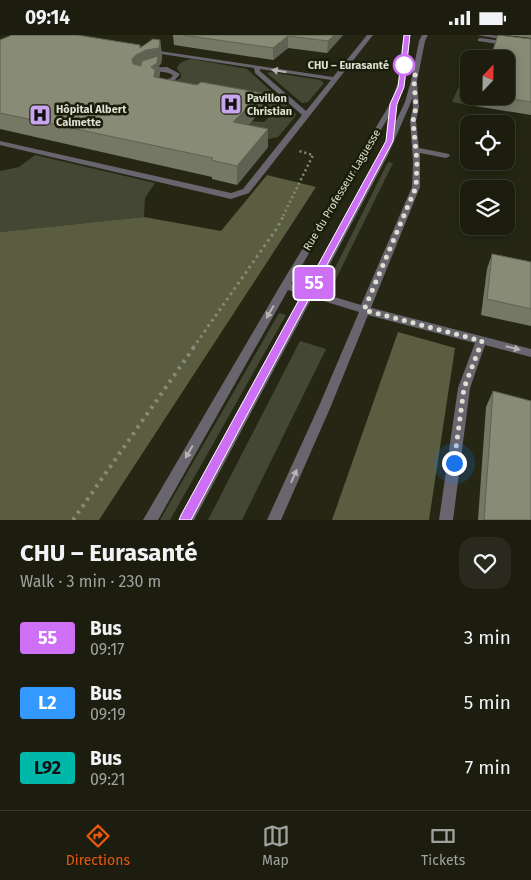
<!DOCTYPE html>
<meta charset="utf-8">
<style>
:root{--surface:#1c1d0f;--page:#292a1d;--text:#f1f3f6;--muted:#a0a29e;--line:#3a3b2f;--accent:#ea580c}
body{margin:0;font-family:"Fira Sans",sans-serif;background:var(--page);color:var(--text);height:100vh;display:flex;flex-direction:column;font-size:19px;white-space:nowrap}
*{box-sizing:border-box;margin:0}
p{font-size:16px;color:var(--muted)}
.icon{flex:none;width:28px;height:28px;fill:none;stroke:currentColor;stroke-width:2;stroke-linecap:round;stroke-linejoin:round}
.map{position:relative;height:485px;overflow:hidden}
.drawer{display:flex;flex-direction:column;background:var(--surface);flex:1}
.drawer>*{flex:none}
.badge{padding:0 10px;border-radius:4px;font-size:18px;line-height:32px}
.needle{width:32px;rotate:22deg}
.buttons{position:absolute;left:460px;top:15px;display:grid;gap:10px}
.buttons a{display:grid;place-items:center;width:55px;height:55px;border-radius:10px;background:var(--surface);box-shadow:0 2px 12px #0003,0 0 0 1px var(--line);font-size:25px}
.you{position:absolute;width:25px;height:25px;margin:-12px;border:4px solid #fff;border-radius:50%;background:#1a73e8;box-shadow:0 0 0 8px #1a73e833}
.map>.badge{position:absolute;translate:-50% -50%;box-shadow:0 0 0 2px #fff}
.round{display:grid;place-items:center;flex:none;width:52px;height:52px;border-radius:15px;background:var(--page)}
.summary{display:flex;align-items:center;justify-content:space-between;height:85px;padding:0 20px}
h1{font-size:24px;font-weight:700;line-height:38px}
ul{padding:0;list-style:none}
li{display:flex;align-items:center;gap:15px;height:65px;padding:0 20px}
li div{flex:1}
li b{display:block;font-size:19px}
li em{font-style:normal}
li .badge{min-width:55px;font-weight:700;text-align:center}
.status{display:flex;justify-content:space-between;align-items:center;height:35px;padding:0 25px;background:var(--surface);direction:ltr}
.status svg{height:14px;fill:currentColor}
.tab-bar{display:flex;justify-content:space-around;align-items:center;height:70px;border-top:1px solid var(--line);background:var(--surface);font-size:14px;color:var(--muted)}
.tab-bar a{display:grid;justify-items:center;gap:2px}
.tab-bar .on{color:var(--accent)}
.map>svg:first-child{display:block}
.green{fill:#454735}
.forest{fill:#5a5d40}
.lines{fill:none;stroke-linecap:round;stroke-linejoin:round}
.path-far2{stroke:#878979;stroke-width:2.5;stroke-dasharray:2 3;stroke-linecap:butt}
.path-far1{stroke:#878979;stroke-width:3;stroke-dasharray:2.5 4;stroke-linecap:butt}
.path{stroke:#878979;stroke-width:4;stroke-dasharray:3 5;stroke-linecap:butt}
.service{fill:#69656e;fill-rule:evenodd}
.pedestrian{fill:#69656e;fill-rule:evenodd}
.minor{fill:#69656e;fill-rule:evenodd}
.wall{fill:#757865}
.shaded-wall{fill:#5f6152}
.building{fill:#888b75;stroke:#5f6152}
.oneway{fill:#b5b4b0}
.line{fill:#ce70f6;stroke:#fff}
.walk{stroke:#dedfd3;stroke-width:5;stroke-dasharray:0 9}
.stop-dot{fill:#fff;stroke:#ce70f6;stroke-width:2.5}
.labels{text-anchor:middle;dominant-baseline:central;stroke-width:5;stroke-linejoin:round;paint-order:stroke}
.far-stop-label{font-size:11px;font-weight:bold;fill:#dedfd3;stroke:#1b1d0b;text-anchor:end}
.far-poi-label{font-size:11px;font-weight:bold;fill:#dedfd3;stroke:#1b1d0b;text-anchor:start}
.far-street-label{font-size:11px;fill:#dedfd3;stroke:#1b1d0b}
</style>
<div class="status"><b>09:14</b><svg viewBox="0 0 49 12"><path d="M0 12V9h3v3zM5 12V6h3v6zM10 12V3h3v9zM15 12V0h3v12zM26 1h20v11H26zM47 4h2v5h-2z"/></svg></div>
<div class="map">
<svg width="531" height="485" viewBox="0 0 531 485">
<rect width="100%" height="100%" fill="#252714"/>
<g class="green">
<path d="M192 24 247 34 296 79 295 82 278 102 269 104 137 78 264 87 272 79 168 49 181 43V39L177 33C179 27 186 25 192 24Z"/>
<polygon points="469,28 469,61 477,61 474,71 452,67"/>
<polygon points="269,37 320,45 324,48 308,67 302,68 268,39"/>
<polygon points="35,120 155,148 145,163 144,182 0,197 0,136 19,132"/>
<polygon points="388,127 393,128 331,254 325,253"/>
<polygon points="279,278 286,280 170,485 160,485"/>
<polygon points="300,306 326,314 242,485 208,485"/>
</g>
<g class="forest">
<polygon points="267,140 316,152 99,485 0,485 0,197 144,182 221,196"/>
<polygon points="398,297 455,313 429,485 332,485"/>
</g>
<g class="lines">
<polyline class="path-far2" points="283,181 313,120 299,116"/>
<polyline class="path-far1" points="193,313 277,193 284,180"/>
<polyline class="path" points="73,485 194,312"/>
<g class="service">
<path d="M367 0H373L249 158 231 164 0 110V106L231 158 243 154 302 80 255 38 254 33 148 17 146 16V14L333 42ZM260 34 331 45 306 76 260 36Z"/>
<path d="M167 32 180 39 175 45 159 50 156 48 157 47 171 43 173 40C162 34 153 39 144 35L147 33Z"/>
<polygon points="414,44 417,46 411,67 388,120 194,485 179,485 380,120 390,100 387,98 390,69 393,67 396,69 395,88 405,67 411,46"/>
<polygon points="364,271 531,314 531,322 485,310 470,353 453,485 439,485 458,353 475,308 360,278 359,275 360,272"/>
</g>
<polygon class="pedestrian" points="480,3 531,10 531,14 478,6 478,4"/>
<g class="minor">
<polygon points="404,0 410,0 405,45 396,69 291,249 361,270 412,152 413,127 410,86 413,72 411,46 419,6 422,0 428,0 425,6 417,46 419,72 416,86 419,113 449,119 450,121 446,123 420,118 420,152 331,371 281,485 267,485 319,371 359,277 288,255 158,485 143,485 280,251 390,69 399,45"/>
<polygon points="477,0 491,0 531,5 531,9"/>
</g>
</g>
<g class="wall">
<polygon points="173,0 343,0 327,18 288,13 273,25 174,10"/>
<polygon points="506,0 531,0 531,3"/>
<polygon points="531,4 531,80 475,71 478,61 506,61"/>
<polygon points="0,5 140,12 160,5 162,21 161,29 159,30 160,37 159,43 262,75 248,90 268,94 268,112 237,150 212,144 212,142 0,94"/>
<polygon points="492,219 531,227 531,291 481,280 487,234"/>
<polygon points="493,356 531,485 478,485 486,372"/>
</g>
<g class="shaded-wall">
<polygon points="334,0 343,0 327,18 328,6"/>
<polygon points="288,1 288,13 273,25 273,13"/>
<polygon points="160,5 162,21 161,29 159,30 160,37 159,44 134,40 132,24 136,20 141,18"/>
<polygon points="262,58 262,75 234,105 233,87"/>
<polygon points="268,94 268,112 237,150 237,131"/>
</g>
<g class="building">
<polygon points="12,0 77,0 140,10 140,13 153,4 160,5 159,13 146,15 136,20 132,24 133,29 141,31 142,26 158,21 157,28 151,32 155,35 154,42 197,50 201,47 262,58 233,87 268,94 237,131 211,125 213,123 0,78 0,5"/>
<polygon points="183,0 334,0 328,6 288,1 273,13"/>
<polygon points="498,0 531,4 531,67 495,61 506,61 506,24 490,24"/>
<polygon points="492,219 531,227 531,274 487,264"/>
<polygon points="493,356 531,366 531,485 484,485"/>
</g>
<defs><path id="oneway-solid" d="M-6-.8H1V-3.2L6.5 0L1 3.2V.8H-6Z" transform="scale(1.25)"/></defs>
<g class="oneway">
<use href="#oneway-solid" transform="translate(279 36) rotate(-171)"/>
<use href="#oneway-solid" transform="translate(270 277) rotate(120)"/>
<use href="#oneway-solid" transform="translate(513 313) rotate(14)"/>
<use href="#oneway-solid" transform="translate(189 417) rotate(120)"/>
<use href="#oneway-solid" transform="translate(294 441) rotate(-66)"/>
</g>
<polygon class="line" points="404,0 410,0 404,52 397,69 393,106 191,485 179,485 181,480 386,106 390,69 398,52"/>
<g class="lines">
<polyline class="walk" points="404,30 416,35 414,46 416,72 413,86 417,127 416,152 364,275 482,306 464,353 454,428"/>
</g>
<defs>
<g id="hospital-square" transform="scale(1.125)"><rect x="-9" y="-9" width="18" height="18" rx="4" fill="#c8a5ee" stroke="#1b1d0b"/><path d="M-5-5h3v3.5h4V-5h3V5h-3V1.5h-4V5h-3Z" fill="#111"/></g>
</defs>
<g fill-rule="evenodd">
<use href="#hospital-square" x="231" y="69"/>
<use href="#hospital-square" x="40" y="80"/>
</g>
<circle class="stop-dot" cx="404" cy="30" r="10"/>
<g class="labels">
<g class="far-stop-label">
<text x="389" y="30">CHU – Eurasanté</text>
</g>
<g class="far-poi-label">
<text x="247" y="63">Pavillon<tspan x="247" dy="13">Christian</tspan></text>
<text x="56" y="74">Hôpital Albert<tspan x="56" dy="13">Calmette</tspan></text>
</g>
<g class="far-street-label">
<text transform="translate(342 155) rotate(-59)">Rue du Professeur Laguesse</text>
</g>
</g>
</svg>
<div class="buttons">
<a><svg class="needle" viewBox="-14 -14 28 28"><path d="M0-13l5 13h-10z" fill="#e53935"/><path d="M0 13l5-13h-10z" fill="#a0a29e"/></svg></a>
<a><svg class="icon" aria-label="locate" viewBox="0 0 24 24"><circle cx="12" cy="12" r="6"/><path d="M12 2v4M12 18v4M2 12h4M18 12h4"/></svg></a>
<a><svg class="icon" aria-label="layers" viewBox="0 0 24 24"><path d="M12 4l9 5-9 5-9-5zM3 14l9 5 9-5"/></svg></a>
</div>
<div class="you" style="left:454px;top:428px"></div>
<b class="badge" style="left:314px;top:248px;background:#ce70f6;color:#fff">55</b>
</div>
<section class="drawer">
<div class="summary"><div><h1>CHU – Eurasanté</h1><p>Walk · 3 min · 230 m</p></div><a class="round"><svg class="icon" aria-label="heart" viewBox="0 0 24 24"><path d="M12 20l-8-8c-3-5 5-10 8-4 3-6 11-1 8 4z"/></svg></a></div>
<ul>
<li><span class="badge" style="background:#ce70f6;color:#fff">55</span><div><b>Bus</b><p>09:17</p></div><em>3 min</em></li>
<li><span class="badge" style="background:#39f;color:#fff">L2</span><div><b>Bus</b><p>09:19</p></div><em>5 min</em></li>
<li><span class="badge" style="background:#00b8aa;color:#111">L92</span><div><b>Bus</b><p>09:21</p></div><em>7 min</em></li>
</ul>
</section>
<nav class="tab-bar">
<a class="on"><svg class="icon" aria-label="directions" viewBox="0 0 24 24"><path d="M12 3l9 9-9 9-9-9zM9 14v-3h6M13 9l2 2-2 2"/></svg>Directions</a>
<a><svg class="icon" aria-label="map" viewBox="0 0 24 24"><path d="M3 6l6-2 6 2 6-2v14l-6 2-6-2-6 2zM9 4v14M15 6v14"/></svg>Map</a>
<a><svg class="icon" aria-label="tickets" viewBox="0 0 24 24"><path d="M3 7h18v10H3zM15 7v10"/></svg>Tickets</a>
</nav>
